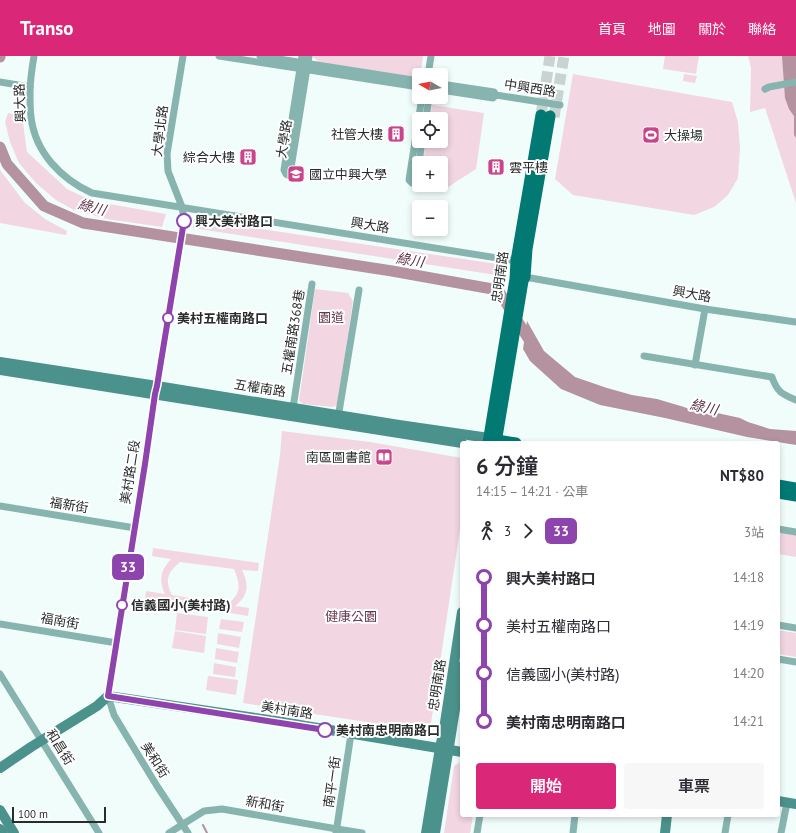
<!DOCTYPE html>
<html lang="zh-TW">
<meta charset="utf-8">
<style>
:root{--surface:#fff;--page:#f7f7f7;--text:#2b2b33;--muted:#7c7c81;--accent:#db2777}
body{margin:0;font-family:"PT Sans","Noto Sans TC",sans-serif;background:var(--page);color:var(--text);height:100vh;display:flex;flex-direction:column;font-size:15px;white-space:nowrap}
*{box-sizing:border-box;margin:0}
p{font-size:13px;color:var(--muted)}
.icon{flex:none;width:22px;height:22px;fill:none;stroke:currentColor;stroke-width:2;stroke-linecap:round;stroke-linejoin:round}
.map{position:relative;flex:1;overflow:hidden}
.sheet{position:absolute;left:460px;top:385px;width:320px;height:376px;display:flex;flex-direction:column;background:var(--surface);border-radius:4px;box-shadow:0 2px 6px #0003}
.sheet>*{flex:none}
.badge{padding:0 8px;border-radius:6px;font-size:14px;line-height:26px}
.needle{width:26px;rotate:279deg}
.controls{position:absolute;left:412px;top:12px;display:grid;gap:8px}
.controls a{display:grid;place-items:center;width:36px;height:36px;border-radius:4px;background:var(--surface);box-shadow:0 2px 6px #0003;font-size:20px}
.scale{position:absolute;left:12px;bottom:10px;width:94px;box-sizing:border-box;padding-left:4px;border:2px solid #282d2c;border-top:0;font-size:11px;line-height:14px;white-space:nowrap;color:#282d2c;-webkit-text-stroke:3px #fff;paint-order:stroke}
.map>.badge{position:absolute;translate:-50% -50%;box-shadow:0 0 0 2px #fff}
.legs{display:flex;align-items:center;gap:6px;height:44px;padding:0 16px;font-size:13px}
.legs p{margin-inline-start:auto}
.overview{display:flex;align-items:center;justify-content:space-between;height:68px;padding:0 16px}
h1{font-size:22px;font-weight:600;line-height:30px}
.button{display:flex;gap:8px;margin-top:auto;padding:8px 16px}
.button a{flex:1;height:46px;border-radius:4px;background:var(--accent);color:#fff;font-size:16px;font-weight:600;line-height:46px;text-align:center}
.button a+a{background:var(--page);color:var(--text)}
ul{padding:0 16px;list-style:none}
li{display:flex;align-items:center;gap:14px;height:48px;font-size:15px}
li i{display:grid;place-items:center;width:6px;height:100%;margin:0 5px;background:currentColor}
li i::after{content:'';width:10px;height:10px;margin:-5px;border:3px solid;border-radius:50%;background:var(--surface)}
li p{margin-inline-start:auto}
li:first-child i{background:linear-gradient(#0000 50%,currentColor 0)}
li:last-child i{background:linear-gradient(currentColor 50%,#0000 0)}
header{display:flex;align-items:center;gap:24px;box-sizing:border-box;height:56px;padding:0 20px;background:var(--accent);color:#fff}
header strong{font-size:19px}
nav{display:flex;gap:22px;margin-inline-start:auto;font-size:14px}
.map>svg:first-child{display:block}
.green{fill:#f2d6e2;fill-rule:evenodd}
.water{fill:#b492a0}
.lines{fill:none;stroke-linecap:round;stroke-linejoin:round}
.stream{stroke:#b492a0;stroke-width:2}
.river{stroke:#b492a0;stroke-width:11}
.primary-tunnel{stroke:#c9d3d2;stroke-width:11;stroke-dasharray:11 5.5;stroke-linecap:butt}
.street{stroke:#88b4b0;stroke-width:7}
.secondary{stroke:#4c928c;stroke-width:10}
.primary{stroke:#037973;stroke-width:11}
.line-1-casing{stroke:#fff;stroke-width:9}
.line-1{stroke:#8e44ad;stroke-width:6}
.stop-1-dot{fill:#fff;stroke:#8e44ad;stroke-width:2}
.labels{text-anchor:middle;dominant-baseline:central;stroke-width:4;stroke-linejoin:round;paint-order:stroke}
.street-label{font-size:13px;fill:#282d2c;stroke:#fff}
.poi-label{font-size:13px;fill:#282d2c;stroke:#fff;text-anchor:end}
.stop-label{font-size:13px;font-weight:bold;fill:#282d2c;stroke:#fff;text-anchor:start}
.park-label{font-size:13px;fill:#693850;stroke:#fff}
.water-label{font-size:14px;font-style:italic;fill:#5a2b42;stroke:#fff}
</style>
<header>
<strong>Transo</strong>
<nav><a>首頁</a><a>地圖</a><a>關於</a><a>聯絡</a></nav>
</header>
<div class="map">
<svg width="796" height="777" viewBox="0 0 796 777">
<rect width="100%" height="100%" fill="#f1fdfb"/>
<g class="green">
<polygon points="312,0 423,0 421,14 412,21 319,6"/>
<polygon points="665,0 699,0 696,18 663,13"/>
<polygon points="748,0 796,0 796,147 765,52 750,56 751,12"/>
<polygon points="573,18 732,46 738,66 740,93 738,122 728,139 714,151 694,159 573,139 555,123"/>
<polygon points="684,18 697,20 695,27 683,25"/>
<polygon points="432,49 484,57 476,113 448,131 438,129 441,129 441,107 423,107 426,85 441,85 441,63 430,63"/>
<polygon points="8,57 22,60 27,96 67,133 92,145 166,158 162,171 107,163 74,154 56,144 36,127 19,107 10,86 5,66"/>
<polygon points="0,114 25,147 45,163 67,175 66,179 0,167"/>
<polygon points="194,163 497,208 496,219 193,172"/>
<polygon points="315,233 348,237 353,245 337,349 333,351 303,348 299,345"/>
<polygon points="282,375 370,386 462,402 462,460 431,667 419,674 243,647 280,399"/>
<polygon points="778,476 796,479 796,501 778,498"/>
<path d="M153 492 259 507 258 515 242 514C249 528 249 540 235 550L249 552 248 560 145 543 146 535 165 538C158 524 161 514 171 503L152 500ZM180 506 234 513C240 528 242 537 228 548L172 539C164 524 168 516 180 506Z"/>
<polygon points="177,557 208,561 206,578 175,574"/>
<polygon points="221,563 244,566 242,576 219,573"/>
<polygon points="778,574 796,577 796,601 778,598"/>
<polygon points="175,575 206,580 204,597 172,592"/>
<polygon points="218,577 241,581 239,592 217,588"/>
<polygon points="216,592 239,596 237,607 215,603"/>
<polygon points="214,607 236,611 235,621 213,618"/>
<polygon points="208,620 238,624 236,639 206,634"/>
<polygon points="462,705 462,759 473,759 470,777 444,777 454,710"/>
</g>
<g class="water">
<polygon points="782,0 796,0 796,82 794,79 794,60 789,53 785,42"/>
<polygon points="527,265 544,295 575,321 607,332 632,339 657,343 684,351 697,356 708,358 708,355 740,362 748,366 770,373 796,375 796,389 747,381 665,362 600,349 561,333 530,305 523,293"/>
</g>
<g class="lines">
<polyline class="stream" points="203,769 207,777"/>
<g class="river">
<polyline points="0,1 0,0"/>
<polyline points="0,91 7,108 44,150 83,167 392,215 498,234 533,290"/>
</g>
<g class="primary-tunnel">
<polyline points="541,59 550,0"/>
<polyline points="554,61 564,0"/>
</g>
<g class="street">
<path d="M34 0C32 12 30 25 30 37 30 45 30 53 31 61 35 96 61 123 92 137L516 205 518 207"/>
<polyline points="183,0 167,98 168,115 182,151 184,163 157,330 155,338 145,408 108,640 114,659 126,679 157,730 188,777"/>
<polyline points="219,0 419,31"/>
<polyline points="260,0 419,25"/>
<polyline points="302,0 284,114 286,118 288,119 290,118 309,0"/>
<polyline points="428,19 431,0"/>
<polyline points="0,26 30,31"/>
<polyline points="441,28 494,36 496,39 560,49"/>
<polyline points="765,33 769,31 796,26"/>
<polyline points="441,34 493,42 496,39"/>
<polyline points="426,63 429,41"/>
<polyline points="419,107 416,124 412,127 409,124 422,41"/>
<polyline points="419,107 422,85"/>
<polyline points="524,218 525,221 705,253 796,266"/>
<path d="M644 300 772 321C777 336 782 338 796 344"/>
<polyline points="695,309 705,253"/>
<polyline points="293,352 312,228"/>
<polyline points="338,362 359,234"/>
<polyline points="0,450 135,472"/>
<polyline points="778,473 796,476"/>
<polyline points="0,568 117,587"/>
<polyline points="778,569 796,572"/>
<polyline points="778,603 796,606"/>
<polyline points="0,618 99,777"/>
<polyline points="169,777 204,755 222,753 337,773 362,777"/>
<polyline points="336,777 351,678"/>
<polyline points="477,777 480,759"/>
<polyline points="573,777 575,759"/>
<polyline points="725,777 728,759"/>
<polyline points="781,777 787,747"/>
</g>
<g class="secondary">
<polyline points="0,306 157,330 399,369 489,382"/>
<polyline points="0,314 462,387"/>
<polyline points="108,640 276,665 462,696"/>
<polyline points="0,712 31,691 97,650 108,640"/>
<polyline points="778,745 796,748"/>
<polyline points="0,754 14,777"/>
<polyline points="0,773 3,777"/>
<polyline points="426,777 440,692 444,673 462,556"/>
<polyline points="435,777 462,610"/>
<polyline points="665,777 667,759"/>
</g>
<g class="primary">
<polyline points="491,383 516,387"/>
<polyline points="488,387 515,223 516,205 541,59"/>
<polyline points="496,387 523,225 525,221 527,193 550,60"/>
<polyline points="778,429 796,432"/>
<polyline points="778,437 796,440"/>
</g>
</g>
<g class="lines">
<g class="line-1-casing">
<polyline id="line-1" points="184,165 157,330 155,338 145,408 108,640 325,674"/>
</g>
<use href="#line-1" class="line-1"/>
</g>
<defs>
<g id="building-square" transform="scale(0.9)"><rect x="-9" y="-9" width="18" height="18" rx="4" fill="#c8458c" stroke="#fff"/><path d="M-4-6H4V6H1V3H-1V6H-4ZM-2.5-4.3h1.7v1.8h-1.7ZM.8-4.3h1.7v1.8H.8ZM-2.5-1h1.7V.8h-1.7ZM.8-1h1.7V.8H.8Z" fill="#fff"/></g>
<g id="stadium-square" transform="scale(0.9)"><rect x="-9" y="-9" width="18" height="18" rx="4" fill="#c8458c" stroke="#fff"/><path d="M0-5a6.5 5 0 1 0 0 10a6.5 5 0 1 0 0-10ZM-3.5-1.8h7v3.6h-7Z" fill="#fff"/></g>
<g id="university-square" transform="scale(0.9)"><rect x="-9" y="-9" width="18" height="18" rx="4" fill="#c8458c" stroke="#fff"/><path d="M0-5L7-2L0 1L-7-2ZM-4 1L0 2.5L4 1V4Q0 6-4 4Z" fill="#fff"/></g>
<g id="library-square" transform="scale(0.9)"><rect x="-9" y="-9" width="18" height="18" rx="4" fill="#c8458c" stroke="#fff"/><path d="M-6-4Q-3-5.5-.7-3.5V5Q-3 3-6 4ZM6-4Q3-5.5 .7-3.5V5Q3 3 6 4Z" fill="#fff"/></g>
</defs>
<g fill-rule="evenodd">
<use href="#building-square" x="396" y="78"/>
<use href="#stadium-square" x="651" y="79"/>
<use href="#building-square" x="248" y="101"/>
<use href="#building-square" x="496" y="111"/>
<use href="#university-square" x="296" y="118"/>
<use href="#library-square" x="384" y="401"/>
</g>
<g class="stop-1-dot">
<circle cx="184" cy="165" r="7"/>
<circle cx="168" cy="262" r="5"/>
<circle cx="122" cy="549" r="5"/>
<circle cx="325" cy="674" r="7"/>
</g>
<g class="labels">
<g class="street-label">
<text transform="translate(530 32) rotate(9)">中興西路</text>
<text transform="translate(20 47) rotate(-92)">興大路</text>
<text transform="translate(160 75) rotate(-83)">大學北路</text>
<text transform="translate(284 83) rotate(-81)">大學路</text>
<text transform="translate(370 169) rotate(9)">興大路</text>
<text transform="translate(500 221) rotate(-82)">忠明南路</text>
<text transform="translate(692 238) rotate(10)">興大路</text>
<text transform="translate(293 276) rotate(-81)">五權南路368巷</text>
<text transform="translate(260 332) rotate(9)">五權南路</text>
<text transform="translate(130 416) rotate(-81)">美村路二段</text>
<text transform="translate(69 449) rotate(9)">福新街</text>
<text transform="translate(60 565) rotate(10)">福南街</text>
<text transform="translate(437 629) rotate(-81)">忠明南路</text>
<text transform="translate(287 654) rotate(9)">美村南路</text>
<text transform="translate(60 691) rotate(58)">和昌街</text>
<text transform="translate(155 704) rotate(58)">美和街</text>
<text transform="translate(332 726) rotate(-82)">南平一街</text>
<text transform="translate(265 748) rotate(10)">新和街</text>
</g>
<g class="poi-label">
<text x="383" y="78">社管大樓</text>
<text x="664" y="79" text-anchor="start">大操場</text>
<text x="235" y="101">綜合大樓</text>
<text x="509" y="111" text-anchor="start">雲平樓</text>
<text x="309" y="118" text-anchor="start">國立中興大學</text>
<text x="371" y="401">南區圖書館</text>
</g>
<g class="stop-label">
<text x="195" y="165">興大美村路口</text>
<text x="177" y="262">美村五權南路口</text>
<text x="131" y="549">信義國小(美村路)</text>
<text x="336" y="674">美村南忠明南路口</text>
</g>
<g class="park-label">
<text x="331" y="261">園道</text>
<text x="351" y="560">健康公園</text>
</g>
<g class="water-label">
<text transform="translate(92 151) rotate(15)">綠川</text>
<text transform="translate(410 204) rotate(9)">綠川</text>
<text transform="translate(704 351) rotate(13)">綠川</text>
</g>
</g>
</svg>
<div class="controls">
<a><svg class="needle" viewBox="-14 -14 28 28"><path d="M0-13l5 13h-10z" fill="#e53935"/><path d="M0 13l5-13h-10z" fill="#7c7c81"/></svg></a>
<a><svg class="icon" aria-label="locate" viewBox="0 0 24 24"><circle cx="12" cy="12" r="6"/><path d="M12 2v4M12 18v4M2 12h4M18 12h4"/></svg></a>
<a>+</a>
<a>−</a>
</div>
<div class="scale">100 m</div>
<b class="badge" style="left:128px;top:511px;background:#8e44ad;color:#fff">33</b>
<section class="sheet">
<div class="overview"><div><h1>6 分鐘</h1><p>14:15 – 14:21 · 公車</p></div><b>NT$80</b></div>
<div class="legs"><svg class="icon" aria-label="walk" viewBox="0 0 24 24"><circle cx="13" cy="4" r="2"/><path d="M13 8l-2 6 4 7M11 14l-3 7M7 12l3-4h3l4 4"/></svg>3<svg class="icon" aria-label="forward" viewBox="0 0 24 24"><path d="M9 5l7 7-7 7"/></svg><b class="badge" style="background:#8e44ad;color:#fff">33</b><p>3站</p></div>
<ul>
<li><i style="color:#8e44ad"></i><b>興大美村路口</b><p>14:18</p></li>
<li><i style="color:#8e44ad"></i><span>美村五權南路口</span><p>14:19</p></li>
<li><i style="color:#8e44ad"></i><span>信義國小(美村路)</span><p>14:20</p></li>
<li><i style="color:#8e44ad"></i><b>美村南忠明南路口</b><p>14:21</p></li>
</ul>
<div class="button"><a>開始</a><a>車票</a></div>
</section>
</div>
